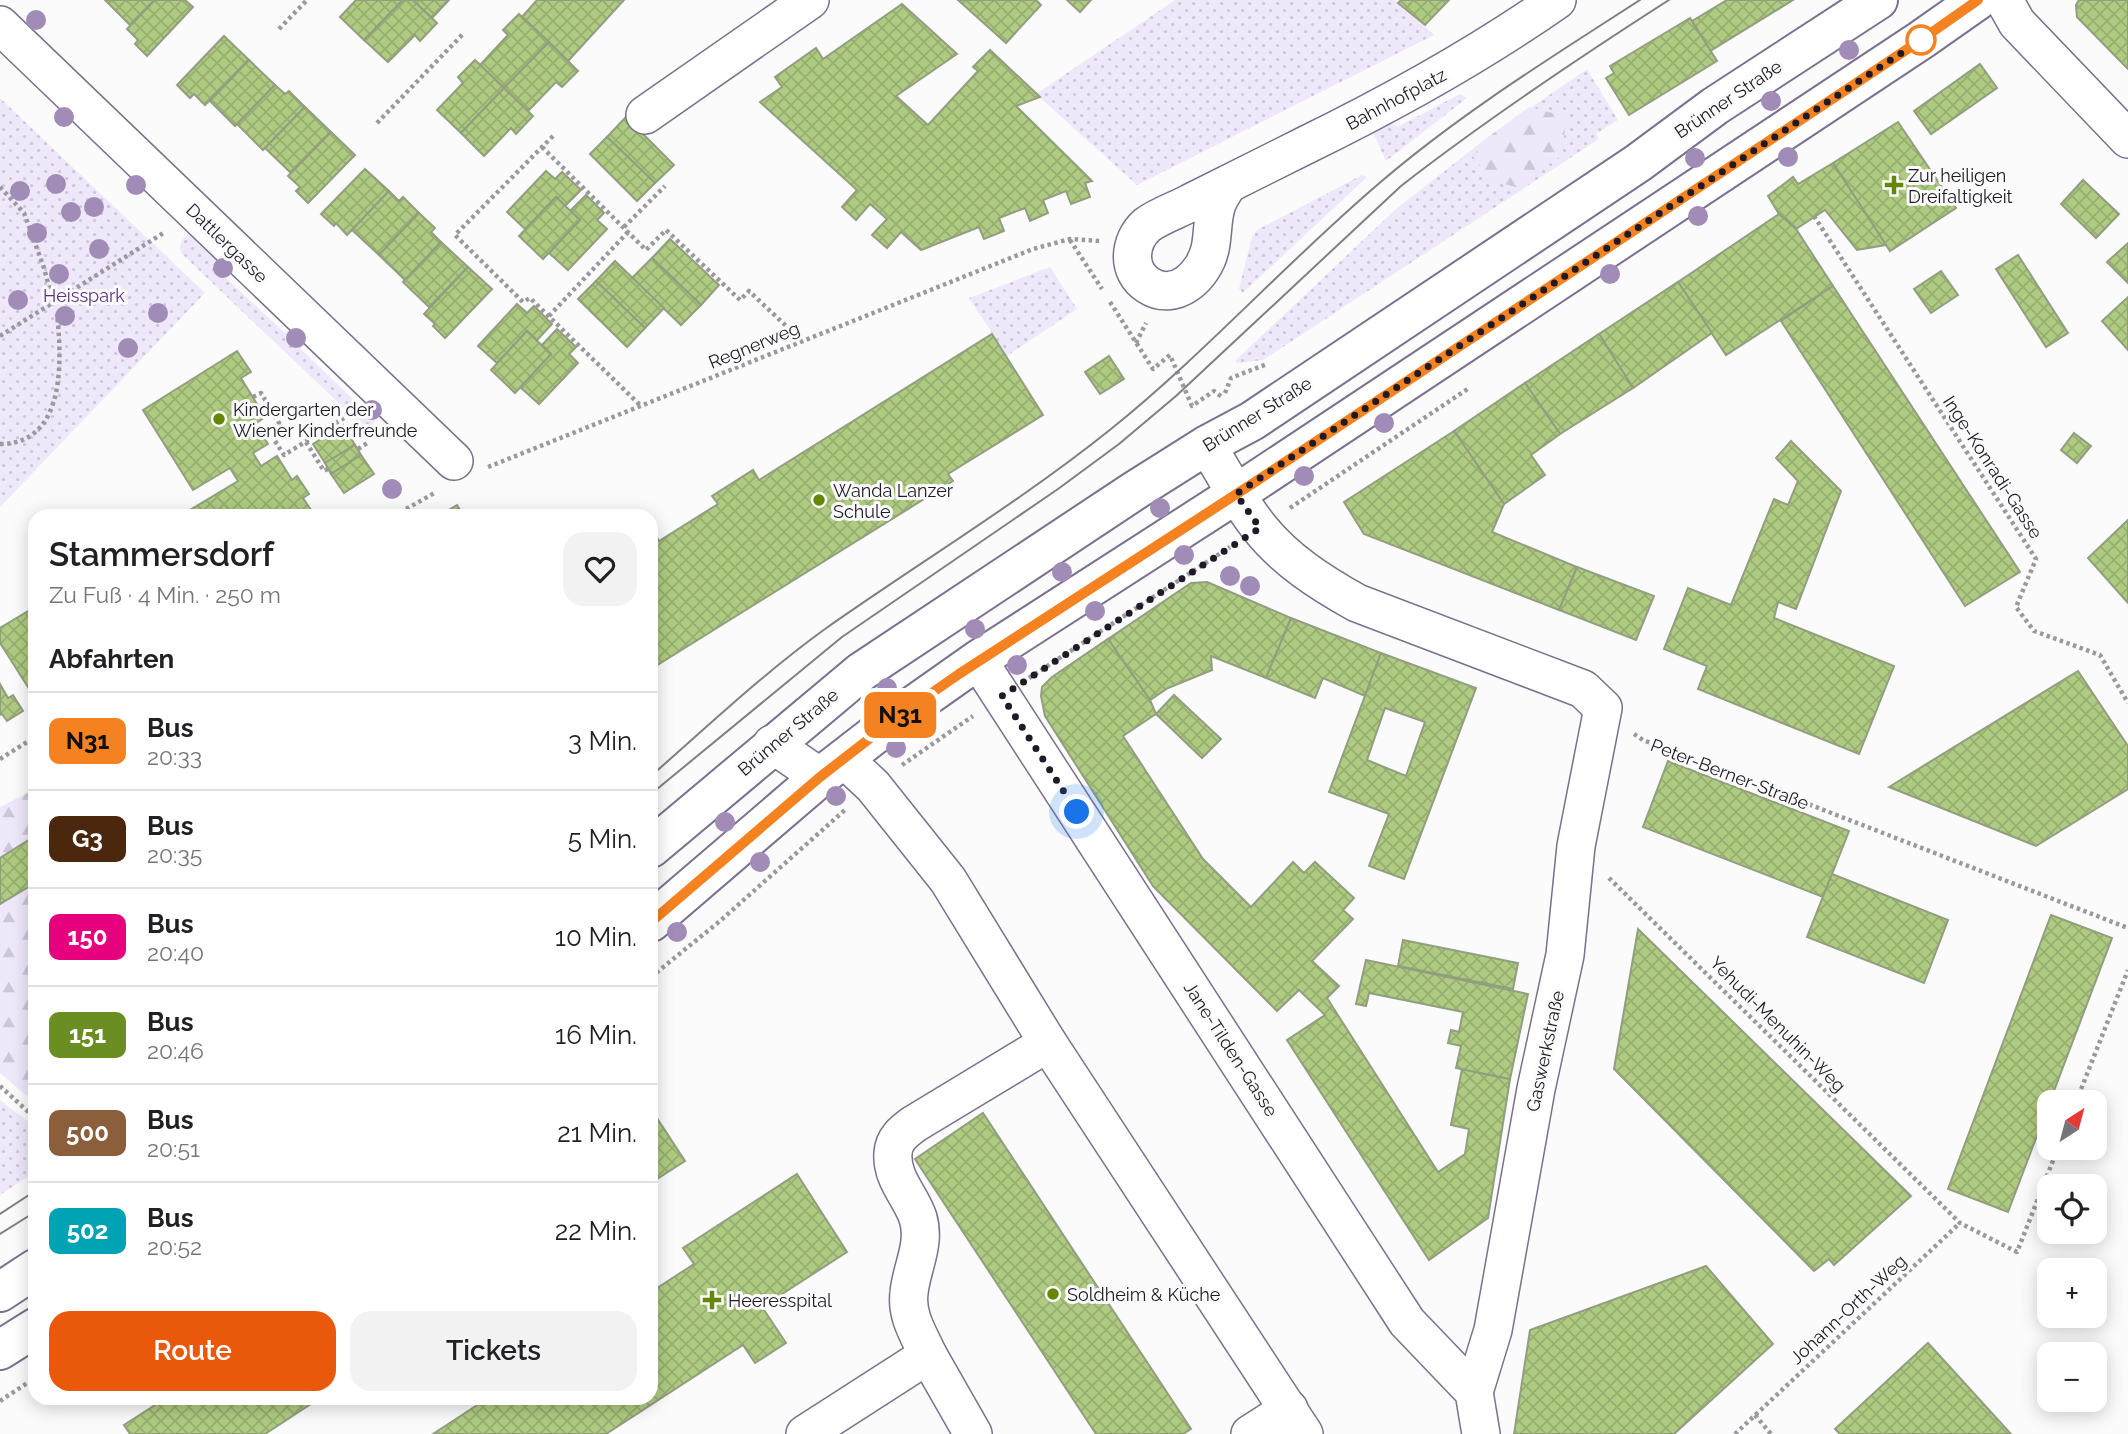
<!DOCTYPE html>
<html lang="de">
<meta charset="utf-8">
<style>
:root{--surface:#fff;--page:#f2f2f2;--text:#202124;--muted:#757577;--line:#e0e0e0;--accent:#ea580c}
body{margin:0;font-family:Raleway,sans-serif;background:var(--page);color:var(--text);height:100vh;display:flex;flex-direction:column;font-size:26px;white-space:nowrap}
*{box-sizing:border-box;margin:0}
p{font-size:23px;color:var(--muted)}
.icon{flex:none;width:38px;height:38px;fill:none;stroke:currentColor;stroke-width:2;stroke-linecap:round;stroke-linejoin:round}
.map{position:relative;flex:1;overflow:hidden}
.details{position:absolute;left:28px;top:509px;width:630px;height:896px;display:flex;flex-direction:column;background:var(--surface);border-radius:21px;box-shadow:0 4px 18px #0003}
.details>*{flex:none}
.badge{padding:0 14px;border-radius:10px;font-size:24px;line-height:46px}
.needle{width:46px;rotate:36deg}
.fabs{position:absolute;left:2037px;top:1090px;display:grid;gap:14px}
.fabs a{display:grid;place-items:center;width:70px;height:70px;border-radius:14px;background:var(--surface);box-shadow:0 4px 18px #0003;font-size:35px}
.you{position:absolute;width:35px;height:35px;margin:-18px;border:5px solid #fff;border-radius:50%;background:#1a73e8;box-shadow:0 0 0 10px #1a73e833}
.map>.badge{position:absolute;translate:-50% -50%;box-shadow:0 0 0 4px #fff}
h2{padding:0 21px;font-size:26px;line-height:63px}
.round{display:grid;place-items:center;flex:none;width:74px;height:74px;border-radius:21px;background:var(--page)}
.overview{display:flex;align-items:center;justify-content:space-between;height:119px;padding:0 21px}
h1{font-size:33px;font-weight:600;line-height:52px}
.primary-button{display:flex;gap:14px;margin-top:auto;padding:14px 21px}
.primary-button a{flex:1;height:80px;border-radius:21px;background:var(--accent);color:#fff;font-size:28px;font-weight:600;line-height:80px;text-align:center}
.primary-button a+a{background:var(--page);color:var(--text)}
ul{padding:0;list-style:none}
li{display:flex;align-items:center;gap:21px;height:98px;padding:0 21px;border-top:2px solid var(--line)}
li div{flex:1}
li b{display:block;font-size:26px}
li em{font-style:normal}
li .badge{min-width:77px;font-weight:700;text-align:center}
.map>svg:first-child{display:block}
.grass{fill:url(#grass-dots)}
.forest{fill:url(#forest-firs)}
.building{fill:url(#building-cross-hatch);stroke:#919e7f;stroke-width:2;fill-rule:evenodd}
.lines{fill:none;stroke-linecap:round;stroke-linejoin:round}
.minor-casing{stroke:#7b708d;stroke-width:40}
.major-casing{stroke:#7b708d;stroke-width:42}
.path{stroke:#9b999e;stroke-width:4.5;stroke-dasharray:3.5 3.5;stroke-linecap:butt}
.minor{stroke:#fff;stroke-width:37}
.major{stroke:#fff;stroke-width:38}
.tram{stroke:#817e85;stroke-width:2}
.tree{fill:#a18cb8}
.line-casing{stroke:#fff;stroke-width:16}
.line{stroke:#f58220;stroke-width:10}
.walk{stroke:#1f1a26;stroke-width:7;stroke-dasharray:0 12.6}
.stop-dot{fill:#fff;stroke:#f58220;stroke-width:3.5}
.poi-dot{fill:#658705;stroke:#fbfbfb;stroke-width:2.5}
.labels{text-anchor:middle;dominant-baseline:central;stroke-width:6;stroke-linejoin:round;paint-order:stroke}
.street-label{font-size:18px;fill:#1f1a26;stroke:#fbfbfb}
.poi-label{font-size:18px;fill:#1f1a26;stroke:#fbfbfb;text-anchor:start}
.park-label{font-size:18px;fill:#573182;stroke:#fbfbfb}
</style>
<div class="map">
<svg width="2128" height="1434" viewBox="0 0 2128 1434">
<defs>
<pattern id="grass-dots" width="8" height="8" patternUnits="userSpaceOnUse" patternTransform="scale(1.75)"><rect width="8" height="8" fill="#efe8fb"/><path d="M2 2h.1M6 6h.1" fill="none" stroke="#ccc6d7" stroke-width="1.8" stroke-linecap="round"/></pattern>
<pattern id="forest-firs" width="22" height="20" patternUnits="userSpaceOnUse" patternTransform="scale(1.75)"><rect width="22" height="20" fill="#efe8fb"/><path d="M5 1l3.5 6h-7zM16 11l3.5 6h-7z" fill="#ccc6d7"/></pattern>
<pattern id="building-cross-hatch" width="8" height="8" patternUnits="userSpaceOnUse" patternTransform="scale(1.75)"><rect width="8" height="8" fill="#afcb81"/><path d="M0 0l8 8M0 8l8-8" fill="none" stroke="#96ae6f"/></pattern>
</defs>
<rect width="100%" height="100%" fill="#fbfbfb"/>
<g class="grass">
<polygon points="1175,0 1395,0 1434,35 1137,185 1036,94"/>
<polygon points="1587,69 1618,120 1596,134 1599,139 1263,360 1238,363 1235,361 1396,209 1484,140"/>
<polygon points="1460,94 1467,98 1386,161 1372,130 1390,121 1397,127"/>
<polygon points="0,98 205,293 0,507"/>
<polygon points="1362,175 1367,177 1243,293 1239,289 1252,237 1257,230"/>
<path d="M191 231 229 266V271L225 277 285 333 294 328 305 343 301 349 360 406 370 402 379 410 375 421 367 430 182 254C177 243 184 238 191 231Z"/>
<polygon points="1050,267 1077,309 1007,356 969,298"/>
<polygon points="0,1100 35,1127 35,1172 0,1195"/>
</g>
<g class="forest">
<polygon points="1529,107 1567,117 1561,156 1516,187 1492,181 1472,155 1486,144 1484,140"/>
<polygon points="35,789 35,1103 0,1073 0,807"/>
</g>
<g class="building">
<polygon points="105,0 155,0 131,26"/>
<polygon points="155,0 185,0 193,7 147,56 135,44 138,40 127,29"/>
<polygon points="356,0 403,0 364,40 340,17"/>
<polygon points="403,0 413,0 437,23 420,41 415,35 388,62 364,40"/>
<polygon points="413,0 449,0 432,18"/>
<polygon points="537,0 624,0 568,61 522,17"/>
<polygon points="958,0 1036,0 1041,5 1006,43"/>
<polygon points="1067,0 1091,0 1080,12"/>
<polygon points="1401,0 1449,0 1425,25 1398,3"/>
<polygon points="1727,0 1793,0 1710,51 1692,21"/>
<polygon points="2079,0 2128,0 2128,69 2077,17 2076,5"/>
<polygon points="902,4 957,54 896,96 928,125 978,71 973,67 990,50 1040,97 1016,106 1092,181 1085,183 1090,197 1071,204 1066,191 1043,200 1048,213 1030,221 1025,208 999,218 1004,231 984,239 979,227 921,250 901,232 887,248 872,235 887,219 870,204 856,220 842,207 857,190 760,102 782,87 775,77 816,48 823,59"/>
<polygon points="519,14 549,42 504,88 480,65 508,35 503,30"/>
<polygon points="1690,18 1717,61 1629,115 1606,78 1614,73 1610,66"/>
<polygon points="224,36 249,60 205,105 194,94 190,98 177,85"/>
<polygon points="549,42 578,71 562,87 556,82 528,111 504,88"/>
<polygon points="249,60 275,85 235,126 210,101"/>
<polygon points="475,60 504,88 461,133 437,110 463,83 458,77"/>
<polygon points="1980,64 1997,88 1931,134 1914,111"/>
<polygon points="275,85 285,94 289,91 305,107 263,150 237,124"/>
<polygon points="504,88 533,116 516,134 511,128 484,156 461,133"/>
<polygon points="305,107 331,132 291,173 265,148"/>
<polygon points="626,117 674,165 655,183 607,137"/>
<polygon points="1898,122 1956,208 1890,251 1833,163"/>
<polygon points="331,132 355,155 308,203 296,191 300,187 288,176"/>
<polygon points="607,137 655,183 637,201 590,154"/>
<polygon points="1833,163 1886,245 1857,250 1825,210 1796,229 1779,214 1768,196 1793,177 1798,184"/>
<polygon points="365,169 389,191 347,235 336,223 334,226 321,214"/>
<polygon points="546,171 555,179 562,172 581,190 565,206 556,197 525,229 507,212"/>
<polygon points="2083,180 2119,214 2096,238 2061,204"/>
<polygon points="389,191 399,201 403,197 419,213 379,255 352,230"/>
<polygon points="586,195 604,213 597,220 607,229 568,270 549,253 580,220 570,211"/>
<polygon points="556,197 580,220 543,259 519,236"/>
<polygon points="419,213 435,228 431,232 441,242 405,280 379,255"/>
<polygon points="1779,214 1796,229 1833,286 1726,355 1678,282"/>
<polygon points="670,239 719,285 701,305 652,258"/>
<polygon points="441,242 468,267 429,307 403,282"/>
<polygon points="2128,243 2128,283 2107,262"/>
<polygon points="2018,255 2068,333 2046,347 1996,269"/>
<polygon points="652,258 701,305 681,325 632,278"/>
<polygon points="615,261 664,308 645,328 596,281"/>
<polygon points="468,267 492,289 445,338 433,326 435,324 424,314"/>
<polygon points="1941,271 1958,295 1931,313 1914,289"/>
<polygon points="596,281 645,328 627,347 578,299"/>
<polygon points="1678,282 1712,333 1633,388 1599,334"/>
<polygon points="1833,286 2020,572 1965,606 1781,321"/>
<polygon points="2128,297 2128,350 2102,321"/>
<polygon points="517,304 527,313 534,306 552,324 537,340 527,331 497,363 478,346"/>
<polygon points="557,329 576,347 569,354 578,363 539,404 520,387 551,354 542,345"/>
<polygon points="527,331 551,354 515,393 491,370"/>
<polygon points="992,334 1043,415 948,474 953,481 651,669 651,534 654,532 659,541 718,504 712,496 753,470 759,480"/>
<polygon points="1599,334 1633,388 1560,434 1525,383"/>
<polygon points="237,351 251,372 241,378 265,417 255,424 268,444 253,453 261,466 277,456 292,480 297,476 309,494 303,498 315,516 180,516 238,481 230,468 193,490 143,410"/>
<polygon points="1109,356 1124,379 1100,394 1085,372"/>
<polygon points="1525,383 1560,434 1531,455 1545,475 1504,504 1454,431"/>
<polygon points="343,425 355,445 325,463 313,444"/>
<polygon points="1454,431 1504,504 1492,532 1577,567 1559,610 1364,534 1344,502"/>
<polygon points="2074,433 2091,446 2077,463 2061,450"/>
<polygon points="1791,441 1841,491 1796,609 1778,602 1774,618 1894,666 1859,754 1698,689 1707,666 1664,649 1688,588 1731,605 1774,499 1788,505 1798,481 1776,458"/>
<polygon points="355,445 361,455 331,474 325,463"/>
<polygon points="361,455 374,474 344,493 331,474"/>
<polygon points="457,505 464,516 439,516"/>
<polygon points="2128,520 2128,603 2088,558"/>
<polygon points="1577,567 1654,596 1636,640 1559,610"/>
<polygon points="1207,582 1291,618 1266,678 1211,656 1212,670 1168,688 1150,700 1108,639 1191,583"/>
<polygon points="35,607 35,694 33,695 0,643 0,628"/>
<polygon points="1291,618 1381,653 1365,696 1323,678 1315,698 1266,678"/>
<polygon points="1108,639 1150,700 1156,714 1123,736 1203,859 1251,907 1293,862 1304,873 1315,862 1354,898 1343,910 1353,919 1312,961 1339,986 1327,998 1438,1172 1465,1154 1469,1129 1451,1125 1462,1069 1510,1079 1488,1218 1429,1260 1287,1040 1325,1015 1299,990 1277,1011 1153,886 1045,716 1041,696 1042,687 1052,677"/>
<path d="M1381 653 1476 688 1404 879 1369 866 1389 814 1329 792ZM1385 708 1425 722 1406 776 1367 760Z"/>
<polygon points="2078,671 2128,746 2128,789 2036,846 1889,787"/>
<polygon points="0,684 8,698 13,695 23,711 7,721 2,714 0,715"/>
<polygon points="1174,695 1221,739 1202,758 1156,714"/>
<polygon points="1668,761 1849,831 1823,897 1643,827"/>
<polygon points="35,836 35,883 0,904 0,858"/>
<polygon points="1832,874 1948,920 1924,983 1807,937"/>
<polygon points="2051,915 2112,938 2008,1212 1948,1189"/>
<polygon points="1638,929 1911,1196 1834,1265 1829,1259 1814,1271 1614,1069"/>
<polygon points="1403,940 1518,963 1513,989 1398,966"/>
<polygon points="1366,960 1528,994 1510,1079 1456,1068 1461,1046 1448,1043 1451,1030 1459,1032 1463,1012 1369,993 1366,1006 1356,1004"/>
<polygon points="651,1109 685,1161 651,1183"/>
<polygon points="983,1113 1191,1429 1183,1434 1096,1434 915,1159"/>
<polygon points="797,1174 847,1252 762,1307 786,1343 755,1363 743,1345 606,1434 433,1434 488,1398 651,1398 651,1292 694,1264 683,1248"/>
<polygon points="1706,1266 1773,1344 1674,1434 1514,1434 1530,1330"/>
<polygon points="1928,1343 2011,1434 1840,1434 1835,1429"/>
<polygon points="166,1398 320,1398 265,1434 130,1434 124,1425"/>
</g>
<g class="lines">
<g class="minor-casing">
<g id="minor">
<polyline points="2004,0 2017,23 2128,139"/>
<polyline points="0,25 454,461"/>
<polyline points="645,115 810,0"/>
<path d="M1228 184C1224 191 1218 199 1216 207 1212 221 1213 236 1210 249 1204 276 1175 303 1148 285 1126 271 1129 241 1147 225 1159 216 1177 210 1190 203 1228 184 1266 165 1304 146 1392 103 1477 56 1557 0"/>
<path d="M1207 445C1224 473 1239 502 1259 527 1285 560 1321 583 1357 603L1583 689 1603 708 1576 846 1565 955 1536 1089 1493 1330 1474 1392"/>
<polyline points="978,660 1407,1322 1474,1392 1481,1434"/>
<polyline points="772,744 820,777"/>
<polyline points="844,759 873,786 948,880 1048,1043 1304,1434"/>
<path d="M928 1355C919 1335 906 1316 909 1293 911 1269 926 1244 918 1218 911 1196 891 1179 893 1153 894 1139 903 1132 914 1124L1048 1043"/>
<polyline points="805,1434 928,1355 973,1434"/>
<polyline points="1250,1434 1289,1409"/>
</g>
</g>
<g class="major-casing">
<g id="major">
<polyline points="651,848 861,672 1134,491 1207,445 1252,421 1638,163 1715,106 1878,0"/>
<polyline points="651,922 820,777 900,715 978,660 1236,494 1921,40 1978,0"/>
<polyline points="0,1292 35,1269"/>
<polyline points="0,1350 35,1328"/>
</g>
</g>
<g class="path">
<polyline points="279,29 307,0"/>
<polyline points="377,123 463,34"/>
<polyline points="553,136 455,235 523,302 530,298 641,406"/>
<polyline points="542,147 646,250 666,230 740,300 749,291 802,341"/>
<polyline points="0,187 24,213 44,268 53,302"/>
<polyline points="1814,216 2036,559 2016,607 2034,631 2100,655 2128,703"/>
<polyline points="624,227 665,186"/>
<polyline points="1070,240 1102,289"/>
<polyline points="1110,302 1153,369 1170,355 1192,406 1214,391 1222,397"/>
<polyline points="549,316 628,232"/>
<polyline points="0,336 165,232"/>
<polyline points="1136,343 1146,323"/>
<polyline points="1225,393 1231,378 1267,364"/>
<polyline points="253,397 261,393 279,423 268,430 284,455 344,418"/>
<polyline points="306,442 324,471 328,469"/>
<path d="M0 444C66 444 62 360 57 314"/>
<polyline points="358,449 369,442"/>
<polyline points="488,467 1033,249 1070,239 1101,241"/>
<polyline points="1290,508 1469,388"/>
<polyline points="394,516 436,492"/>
<polyline points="1029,678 1230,547"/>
<polyline points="1634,734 1643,740 2128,928"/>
<polyline points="0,759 35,737"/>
<polyline points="902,765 973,716"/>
<polyline points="1609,878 1960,1223 2017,1252 2058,1148"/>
<polyline points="651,977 720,921 846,809"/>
<polyline points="0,1086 35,1118"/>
<polyline points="2076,1102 2128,970"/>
<polyline points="0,1401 35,1378"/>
<polyline points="1755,1415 1771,1434"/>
<polyline points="1735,1434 1960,1223"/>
</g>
<use href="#minor" class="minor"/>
<use href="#major" class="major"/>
<g class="tram">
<path d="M651 776C708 726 764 673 825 629 920 562 1020 502 1111 429 1204 354 1285 264 1376 186 1458 115 1550 58 1640 0"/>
<path d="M651 794 842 637 1058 489 1119 444 1176 396 1401 186C1487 119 1577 59 1669 0"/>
<polyline points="0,1214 35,1191"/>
<polyline points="0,1234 35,1212"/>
</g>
</g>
<g class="tree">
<circle cx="36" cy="20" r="10"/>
<circle cx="1849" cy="50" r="10"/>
<circle cx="1771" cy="101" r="10"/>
<circle cx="64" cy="117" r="10"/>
<circle cx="1788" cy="157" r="10"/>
<circle cx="1695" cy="158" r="10"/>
<circle cx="56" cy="184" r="10"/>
<circle cx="136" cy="185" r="10"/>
<circle cx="20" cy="191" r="10"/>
<circle cx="94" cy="207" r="10"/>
<circle cx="71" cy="212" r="10"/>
<circle cx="1698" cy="216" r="10"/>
<circle cx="37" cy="233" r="10"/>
<circle cx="99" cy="249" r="10"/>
<circle cx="223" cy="268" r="10"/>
<circle cx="59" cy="274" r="10"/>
<circle cx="1610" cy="274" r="10"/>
<circle cx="18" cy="300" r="10"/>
<circle cx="158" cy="313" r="10"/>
<circle cx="65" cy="316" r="10"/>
<circle cx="296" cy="338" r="10"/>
<circle cx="128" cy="348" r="10"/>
<circle cx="372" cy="410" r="10"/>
<circle cx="1384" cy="423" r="10"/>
<circle cx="1304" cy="476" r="10"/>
<circle cx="392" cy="489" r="10"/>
<circle cx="1160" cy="508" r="10"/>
<circle cx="1184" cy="555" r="10"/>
<circle cx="1062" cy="572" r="10"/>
<circle cx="1230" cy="576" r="10"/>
<circle cx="1250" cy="586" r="10"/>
<circle cx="1095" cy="611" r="10"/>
<circle cx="975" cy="629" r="10"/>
<circle cx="1017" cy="665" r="10"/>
<circle cx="887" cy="688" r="10"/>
<circle cx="896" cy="748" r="10"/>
<circle cx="836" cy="796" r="10"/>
<circle cx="725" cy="822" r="10"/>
<circle cx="760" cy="862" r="10"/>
<circle cx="677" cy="932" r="10"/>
</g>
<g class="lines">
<g class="line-casing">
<polyline id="line" points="651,922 820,777 900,715 959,674 1255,482 1921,40 1978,0"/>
</g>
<use href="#line" class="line"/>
<polyline class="walk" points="1077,812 1002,696 1260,528 1236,494 1921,40"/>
</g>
<circle class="stop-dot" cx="1921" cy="40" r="14"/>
<g class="poi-dot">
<path d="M1890.5 174.5h7v7h7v7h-7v7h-7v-7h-7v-7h7z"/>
<circle cx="219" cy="419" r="7"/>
<circle cx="819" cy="500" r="7"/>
<circle cx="1053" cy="1294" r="7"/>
<path d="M708.5 1289.5h7v7h7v7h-7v7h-7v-7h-7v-7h7z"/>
</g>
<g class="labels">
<g class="street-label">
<text transform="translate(1396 99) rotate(-28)">Bahnhofplatz</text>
<text transform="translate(1728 99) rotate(-34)">Brünner Straße</text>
<text transform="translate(227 243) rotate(44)">Dattlergasse</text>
<text transform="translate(754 345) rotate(-22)">Regnerweg</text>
<text transform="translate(1257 414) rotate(-32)">Brünner Straße</text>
<text transform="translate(1993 467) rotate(57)">Inge-Konradi-Gasse</text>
<text transform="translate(788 732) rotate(-40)">Brünner Straße</text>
<text transform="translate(1730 774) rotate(21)">Peter-Berner-Straße</text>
<text transform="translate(1778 1024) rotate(45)">Yehudi-Menuhin-Weg</text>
<text transform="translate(1231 1049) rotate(57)">Jane-Tilden-Gasse</text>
<text transform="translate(1545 1051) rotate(-78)">Gaswerkstraße</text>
<text transform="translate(1848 1309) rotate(-43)">Johann-Orth-Weg</text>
</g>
<g class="poi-label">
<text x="1908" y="175">Zur heiligen<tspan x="1908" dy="21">Dreifaltigkeit</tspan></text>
<text x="233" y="409">Kindergarten der<tspan x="233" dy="21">Wiener Kinderfreunde</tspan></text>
<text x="833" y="490">Wanda Lanzer<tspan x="833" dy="21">Schule</tspan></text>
<text x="1067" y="1294">Soldheim &amp; Küche</text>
<text x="728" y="1300">Heeresspital</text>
</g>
<g class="park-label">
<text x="84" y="295">Heisspark</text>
</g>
</g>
</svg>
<div class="fabs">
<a><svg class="needle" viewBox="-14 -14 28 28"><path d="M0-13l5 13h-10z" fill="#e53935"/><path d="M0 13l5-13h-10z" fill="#757577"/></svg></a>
<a><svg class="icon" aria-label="locate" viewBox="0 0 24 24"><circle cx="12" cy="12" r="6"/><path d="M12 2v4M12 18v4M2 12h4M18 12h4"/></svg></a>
<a>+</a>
<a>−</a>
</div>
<div class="you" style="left:1077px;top:812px"></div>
<b class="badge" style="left:900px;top:715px;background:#f58220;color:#111">N31</b>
<section class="details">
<div class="overview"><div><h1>Stammersdorf</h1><p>Zu Fuß · 4 Min. · 250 m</p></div><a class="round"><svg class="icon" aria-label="heart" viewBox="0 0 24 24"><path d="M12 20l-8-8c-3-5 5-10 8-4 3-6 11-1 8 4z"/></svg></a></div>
<h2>Abfahrten</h2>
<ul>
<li><span class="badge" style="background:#f58220;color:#111">N31</span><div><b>Bus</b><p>20:33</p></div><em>3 Min.</em></li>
<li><span class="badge" style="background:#4b270d;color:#fff">G3</span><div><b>Bus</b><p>20:35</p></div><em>5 Min.</em></li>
<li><span class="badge" style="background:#e6007e;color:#fff">150</span><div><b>Bus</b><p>20:40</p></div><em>10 Min.</em></li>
<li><span class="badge" style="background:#6b8e23;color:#fff">151</span><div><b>Bus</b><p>20:46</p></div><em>16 Min.</em></li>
<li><span class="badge" style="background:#8b5e3c;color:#fff">500</span><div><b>Bus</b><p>20:51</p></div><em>21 Min.</em></li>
<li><span class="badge" style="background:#00a3b4;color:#fff">502</span><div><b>Bus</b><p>20:52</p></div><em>22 Min.</em></li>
</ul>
<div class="primary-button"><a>Route</a><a>Tickets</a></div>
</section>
</div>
